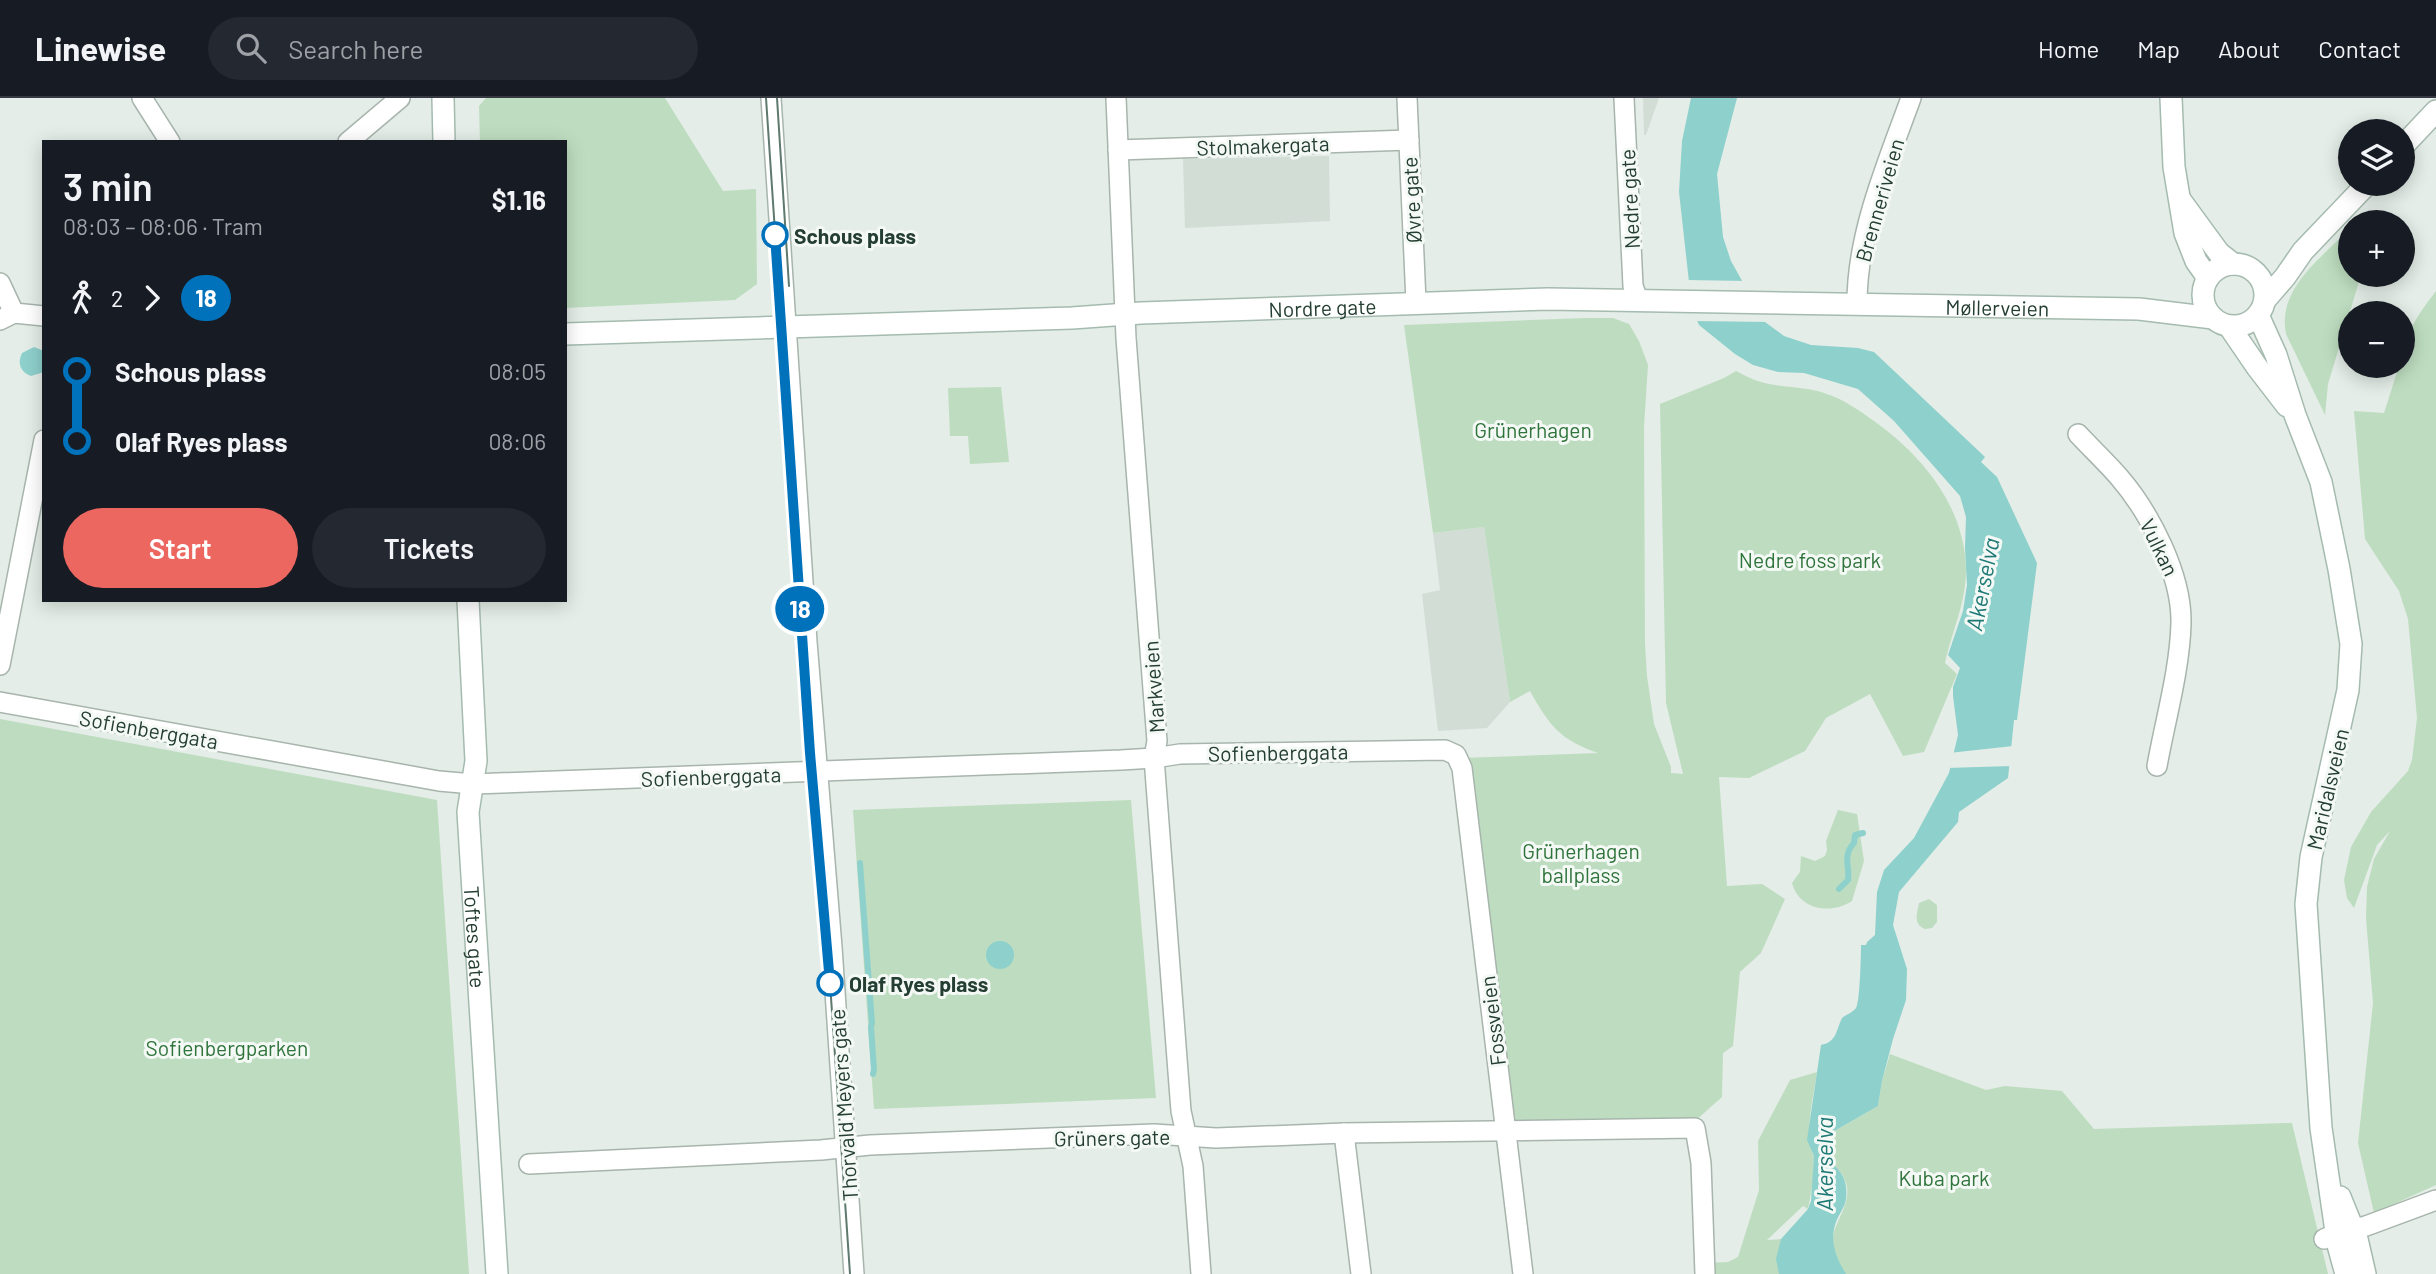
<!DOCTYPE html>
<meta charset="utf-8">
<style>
:root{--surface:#171b24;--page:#242831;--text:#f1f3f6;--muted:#9ea1a6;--line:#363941;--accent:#ed6761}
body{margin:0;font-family:Barlow,sans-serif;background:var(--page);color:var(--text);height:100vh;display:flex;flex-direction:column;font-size:26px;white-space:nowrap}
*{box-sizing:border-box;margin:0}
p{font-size:23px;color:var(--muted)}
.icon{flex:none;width:38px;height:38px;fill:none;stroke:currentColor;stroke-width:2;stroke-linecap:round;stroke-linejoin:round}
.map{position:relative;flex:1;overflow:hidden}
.side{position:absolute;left:42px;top:42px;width:525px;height:462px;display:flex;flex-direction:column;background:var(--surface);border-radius:0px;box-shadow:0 4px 18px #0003}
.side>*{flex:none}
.badge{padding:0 14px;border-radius:23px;font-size:24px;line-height:46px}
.buttons{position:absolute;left:2338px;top:21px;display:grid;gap:14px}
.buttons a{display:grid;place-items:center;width:77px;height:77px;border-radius:50%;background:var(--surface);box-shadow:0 4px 18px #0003;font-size:35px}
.map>.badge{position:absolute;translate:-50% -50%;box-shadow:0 0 0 4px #fff}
.legs{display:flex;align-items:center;gap:10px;height:77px;padding:0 21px;font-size:23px}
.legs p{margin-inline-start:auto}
.head{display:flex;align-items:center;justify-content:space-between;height:119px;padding:0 21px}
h1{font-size:38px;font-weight:600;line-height:52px}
.primary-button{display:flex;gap:14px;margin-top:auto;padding:14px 21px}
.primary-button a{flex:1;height:80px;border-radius:42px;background:var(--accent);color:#fff;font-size:28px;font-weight:600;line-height:80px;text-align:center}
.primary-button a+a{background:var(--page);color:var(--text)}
ul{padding:0 21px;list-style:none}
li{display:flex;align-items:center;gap:24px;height:70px;font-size:26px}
li i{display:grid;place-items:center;width:10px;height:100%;margin:0 9px;background:currentColor}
li i::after{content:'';width:18px;height:18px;margin:-9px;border:5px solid;border-radius:50%;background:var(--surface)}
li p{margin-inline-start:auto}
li:first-child i{background:linear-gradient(#0000 50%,currentColor 0)}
li:last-child i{background:linear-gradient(currentColor 50%,#0000 0)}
header{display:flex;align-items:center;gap:42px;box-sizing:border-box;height:98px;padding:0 35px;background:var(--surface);border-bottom:2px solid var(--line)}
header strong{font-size:33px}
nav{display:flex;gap:38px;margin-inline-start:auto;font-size:24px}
.search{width:490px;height:63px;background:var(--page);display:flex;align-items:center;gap:18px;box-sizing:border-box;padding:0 24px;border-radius:38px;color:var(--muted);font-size:26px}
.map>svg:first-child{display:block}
.built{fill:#d2ddd6}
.green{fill:#beddc0}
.water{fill:#8ed0cc}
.pier{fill:#e4ede7}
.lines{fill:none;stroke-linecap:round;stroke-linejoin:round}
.stream{stroke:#8ed0cc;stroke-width:6}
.street-casing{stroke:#a7b5ad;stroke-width:22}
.secondary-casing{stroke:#a5bbaf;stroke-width:24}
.street{stroke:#fff;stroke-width:19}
.secondary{stroke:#fff;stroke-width:21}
.tram{stroke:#5e796d;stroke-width:2}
.line-1-casing{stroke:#fff;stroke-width:16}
.line-1{stroke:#0072bc;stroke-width:10}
.stop-1-dot{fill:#fff;stroke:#0072bc;stroke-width:3.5}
.labels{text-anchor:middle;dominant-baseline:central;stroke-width:6;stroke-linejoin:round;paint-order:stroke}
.street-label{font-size:21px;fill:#243e32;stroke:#f4f9f6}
.stop-label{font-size:21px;font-weight:bold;fill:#243e32;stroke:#f4f9f6;text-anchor:start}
.park-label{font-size:21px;fill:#2f743b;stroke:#f4f9f6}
.water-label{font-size:23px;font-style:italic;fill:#1f7975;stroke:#f4f9f6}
</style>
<header>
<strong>Linewise</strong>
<div class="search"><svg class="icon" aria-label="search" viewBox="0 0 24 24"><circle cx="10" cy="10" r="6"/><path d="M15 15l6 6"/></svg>Search here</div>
<nav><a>Home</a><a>Map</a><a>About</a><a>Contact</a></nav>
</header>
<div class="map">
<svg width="2436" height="1176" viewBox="0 0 2436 1176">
<rect width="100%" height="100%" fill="#e4ede7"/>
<g class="built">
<polygon points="1643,0 1659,0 1646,37 1644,37"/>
<polygon points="1329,58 1330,123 1185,130 1183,61"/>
<polygon points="1484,429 1510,604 1487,630 1438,633 1422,496 1440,492 1433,435"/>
</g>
<g class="green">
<polygon points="486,0 665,0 723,93 756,91 757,186 735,202 565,210 565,44 480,44 479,8"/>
<path d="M2350 130V177H2361L2328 286 2325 317 2286 236C2277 190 2321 161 2350 130Z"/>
<path d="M2436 193V1087L2374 1115 2358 1045 2373 905 2366 820 2367 789 2374 761 2390 733 2377 747 2354 810 2347 800 2344 782 2351 749 2371 714 2408 673 2412 662 2417 620 2408 521 2399 493 2365 441 2354 313 2384 315 2399 268H2403C2403 236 2418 217 2436 193Z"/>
<path d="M1585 220H1613L1629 226 1639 243 1648 267 1644 329 1645 546 1647 578 1654 626 1671 669V675L1683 676 1666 605 1660 306 1724 280 1736 273C1744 277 1753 282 1761 284 1781 290 1804 288 1824 295 1843 301 1859 312 1874 323 1923 358 1965 409 1966 472 1966 505 1952 533 1945 565L1957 576 1924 654 1903 658 1870 596 1826 620 1805 653 1749 680 1719 679 1727 788 1762 786 1785 801 1761 855 1740 874 1733 948 1723 955 1722 999 1695 1023 1506 1033 1461 660 1598 655C1560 642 1549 627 1530 593L1510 604 1484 429 1433 435 1404 227Z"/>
<polygon points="1001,289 1009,364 970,366 968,338 950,338 948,290"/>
<polygon points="0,621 437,702 469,1176 0,1176"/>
<polygon points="1131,702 1156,1000 874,1011 853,712"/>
<path d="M1838 712 1857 716 1864 763 1852 803C1831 817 1799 812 1792 785L1800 774 1801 758 1815 763 1825 758 1827 752 1826 743Z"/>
<path d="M1929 801 1937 807V824L1932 830 1925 831C1913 826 1917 816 1919 805Z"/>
<path d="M1890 956 1986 992 2005 988 2062 993 2094 1031 2292 1025 2328 1176H1705L1704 1165 1728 1164 1738 1159 1759 1092 1758 1043 1790 982 1817 974C1814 996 1803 1039 1814 1058L1813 1084 1808 1111 1803 1108 1767 1142 1833 1138C1837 1120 1852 1104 1846 1085 1839 1063 1819 1068 1831 1035L1878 1008 1882 983Z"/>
</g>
<g class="water">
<path d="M1691 0H1737L1717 76 1723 139 1731 163 1765 224 1784 238 1811 247 1858 250 1874 254 1985 359 1981 364 1997 379 2037 465 2017 622H2014L2008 680 1959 714 1958 724 1899 794 1893 827 1907 871 1906 902 1893 941 1882 983 1878 1008 1831 1035C1819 1068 1844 1066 1846 1089 1848 1108 1842 1109 1836 1124 1829 1143 1836 1160 1846 1176H1779L1776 1161 1781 1141 1808 1111 1811 1103 1814 1058 1807 1042 1821 947C1837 944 1836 932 1842 920 1846 917 1853 914 1856 910 1860 904 1861 857 1861 847H1866L1867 844 1875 837 1877 794 1884 772 1914 740 1949 675 1958 637 1953 598V589L1960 570 1948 557 1963 513 1967 487 1965 450 1966 419 1960 398 1894 323 1858 291 1804 275 1778 274 1753 267 1735 256 1699 227 1692 211 1679 94 1682 43Z"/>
<path d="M34 249 44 253V274L31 278C20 274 17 265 22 255Z"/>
<circle cx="1000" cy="857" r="14"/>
</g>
<g class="pier">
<polygon points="1687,182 1746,183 1762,213 1771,224 1693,223 1689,211"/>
<polygon points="2013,648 2012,668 1946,670 1949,655"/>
</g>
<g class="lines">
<g class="stream">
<polyline points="860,765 872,925 871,929 874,972 873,976"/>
<path d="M1839 791 1848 782C1850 768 1842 758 1854 745L1855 737 1863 735"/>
</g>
<g class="street-casing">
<g id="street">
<polyline points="142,0 170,44"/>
<polyline points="771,0 807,544 832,849 854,1176"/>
<polyline points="1116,0 1126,240 1157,643 1154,660 1181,1013 1193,1068 1201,1176"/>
<polyline points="1407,0 1416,204"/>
<polyline points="1624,0 1633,188 1638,202"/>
<polyline points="348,44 400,0"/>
<polyline points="1118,52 1409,42"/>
<polyline points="0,185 14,215"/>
<path d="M1857 205C1857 135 1887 66 1911 0"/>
<polyline points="0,222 14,215 44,218"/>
<path d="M2078 336C2091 350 2106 364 2119 379 2150 415 2182 477 2181 525 2180 571 2165 623 2157 668"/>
<polyline points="0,567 44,342"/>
<polyline points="0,604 439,683 473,686 1121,662 1154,660 1180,656 1445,652 1456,657 1462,670 1523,1176"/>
<polyline points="1344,1035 1361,1176"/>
<polyline points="529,1066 821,1052 870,1047 1154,1036 1216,1040 1344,1035 1695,1030 1701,1065 1705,1176"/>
<polyline points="2324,1141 2337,1135 2366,1128 2436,1102"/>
</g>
</g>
<g class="secondary-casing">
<g id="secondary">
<polyline points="443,0 444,44"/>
<polyline points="2171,0 2174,69 2185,135 2196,163 2208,180"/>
<polyline points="2403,48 2436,13"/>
<polyline points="2181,103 2219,155 2233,166"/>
<circle cx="2234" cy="197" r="31"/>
<polyline points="2265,202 2285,179 2303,153 2367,86"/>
<polyline points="2258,217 2276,257 2295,317 2321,384 2339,471 2351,546 2348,592 2311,759 2306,806 2321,1030 2338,1147 2346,1176"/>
<polyline points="2229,228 2257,269 2287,308"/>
<path id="s1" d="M565 236 1072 220 1141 215 1548 201 2139 211 2213 220"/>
<path id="s2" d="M468 502 476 663 468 714 497 1176"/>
<polyline points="2340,1099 2357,1141 2365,1176"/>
</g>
</g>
<use href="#street" class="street"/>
<use href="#secondary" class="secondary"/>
<g class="tram">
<polyline points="766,0 810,655 830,885 850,1176"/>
<polyline points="777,0 789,188"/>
</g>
</g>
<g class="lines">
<g class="line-1-casing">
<polyline id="line-1" points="775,137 810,655 830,885"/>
</g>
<use href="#line-1" class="line-1"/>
</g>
<g class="stop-1-dot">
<circle cx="775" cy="137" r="12"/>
<circle cx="830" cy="885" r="12"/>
</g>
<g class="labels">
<g class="street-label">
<text transform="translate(1263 47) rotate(-2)">Stolmakergata</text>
<text transform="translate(1629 101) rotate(-93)">Nedre gate</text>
<text transform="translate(1411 102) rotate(-93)">Øvre gate</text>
<text transform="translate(1879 102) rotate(-74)">Brenneriveien</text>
<text stroke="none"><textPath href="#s1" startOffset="758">Nordre gate</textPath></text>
<text stroke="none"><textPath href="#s1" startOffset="1433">Møllerveien</textPath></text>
<text transform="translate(2160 449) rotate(64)">Vulkan</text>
<text transform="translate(1153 589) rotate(-94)">Markveien</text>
<text transform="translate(149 631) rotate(10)">Sofienberggata</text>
<text transform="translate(1278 654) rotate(-1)">Sofienberggata</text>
<text transform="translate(711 678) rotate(-2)">Sofienberggata</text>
<text transform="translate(2327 691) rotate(-77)">Maridalsveien</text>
<text stroke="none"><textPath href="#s2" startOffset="338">Toftes gate</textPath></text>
<text transform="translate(1492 923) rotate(-97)">Fossveien</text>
<text transform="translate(843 1007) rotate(-94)">Thorvald Meyers gate</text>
<text transform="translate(1112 1039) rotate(-1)">Grüners gate</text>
</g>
<g class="stop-label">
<text x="794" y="137">Schous plass</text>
<text x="849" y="885">Olaf Ryes plass</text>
</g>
<g class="park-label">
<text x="1533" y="331">Grünerhagen</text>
<text x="1810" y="461">Nedre foss park</text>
<text x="1581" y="752">Grünerhagen<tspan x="1581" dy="24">ballplass</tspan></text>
<text x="227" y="949">Sofienbergparken</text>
<text x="1944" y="1079">Kuba park</text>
</g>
<g class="water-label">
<text transform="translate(1982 486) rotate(-79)">Akerselva</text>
<text transform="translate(1824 1066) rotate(-90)">Akerselva</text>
</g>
</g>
</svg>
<div class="buttons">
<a><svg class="icon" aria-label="layers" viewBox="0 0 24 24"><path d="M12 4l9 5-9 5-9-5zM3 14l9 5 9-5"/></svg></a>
<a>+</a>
<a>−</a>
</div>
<b class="badge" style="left:800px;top:511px;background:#0072bc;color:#fff">18</b>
<section class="side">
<div class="head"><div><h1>3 min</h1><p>08:03 – 08:06 · Tram</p></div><b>$1.16</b></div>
<div class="legs"><svg class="icon" aria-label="walk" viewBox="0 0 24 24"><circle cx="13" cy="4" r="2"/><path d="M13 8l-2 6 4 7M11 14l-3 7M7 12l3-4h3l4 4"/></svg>2<svg class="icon" aria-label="forward" viewBox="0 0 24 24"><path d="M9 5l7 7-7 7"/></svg><b class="badge" style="background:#0072bc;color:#fff">18</b></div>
<ul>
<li><i style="color:#0072bc"></i><b>Schous plass</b><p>08:05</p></li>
<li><i style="color:#0072bc"></i><b>Olaf Ryes plass</b><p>08:06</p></li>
</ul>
<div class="primary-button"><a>Start</a><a>Tickets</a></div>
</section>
</div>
